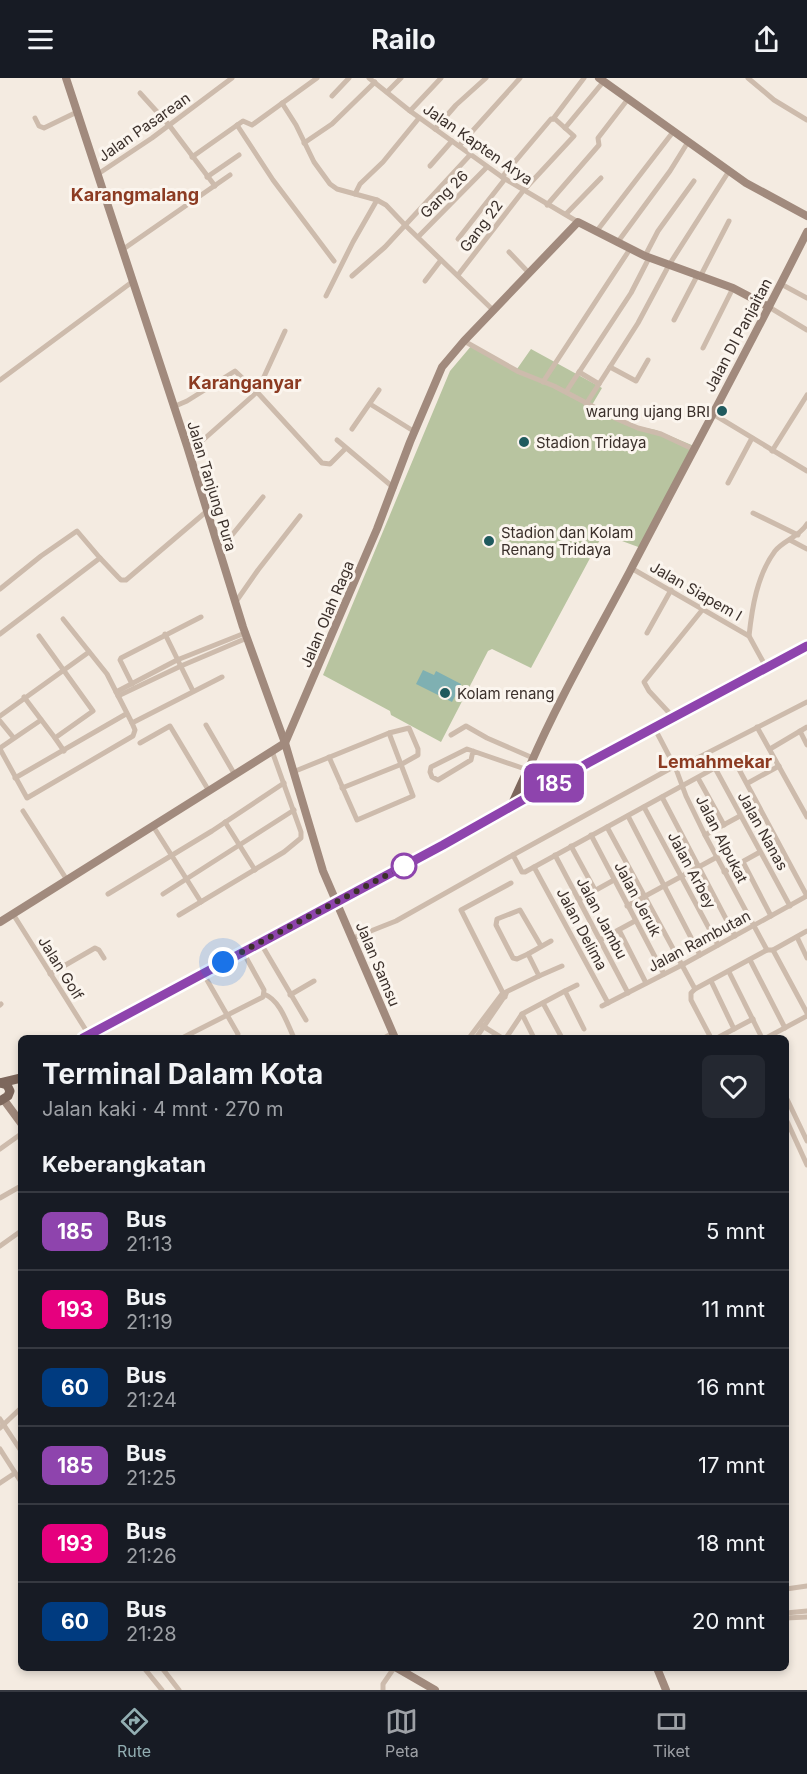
<!DOCTYPE html>
<html lang="id">
<meta charset="utf-8">
<style>
:root{--surface:#171b24;--page:#242831;--text:#f1f3f6;--muted:#9ea1a6;--line:#363941;--accent:#92aeb2}
body{margin:0;font-family:Inter,sans-serif;background:var(--page);color:var(--text);height:100vh;display:flex;flex-direction:column;font-size:22px;white-space:nowrap}
*{box-sizing:border-box;margin:0}
p{font-size:20px;color:var(--muted)}
.icon{flex:none;width:33px;height:33px;fill:none;stroke:currentColor;stroke-width:2;stroke-linecap:round;stroke-linejoin:round}
.map{position:relative;flex:1;overflow:hidden}
.sheet{position:absolute;left:18px;top:957px;width:771px;height:636px;display:flex;flex-direction:column;background:var(--surface);border-radius:9px;box-shadow:0 3px 9px #0003}
.sheet>*{flex:none}
.badge{padding:0 12px;border-radius:9px;font-size:21px;line-height:39px}
.you{position:absolute;width:30px;height:30px;margin:-15px;border:4px solid #fff;border-radius:50%;background:#1a73e8;box-shadow:0 0 0 9px #1a73e833}
.map>.badge{position:absolute;translate:-50% -50%;box-shadow:0 0 0 3px #fff}
h2{padding:0 24px;font-size:22px;line-height:54px}
.round{display:grid;place-items:center;flex:none;width:63px;height:63px;border-radius:9px;background:var(--page)}
.headline{display:flex;align-items:center;justify-content:space-between;height:102px;padding:0 24px}
h1{font-size:28px;font-weight:700;line-height:45px}
ul{padding:0;list-style:none}
li{display:flex;align-items:center;gap:18px;height:78px;padding:0 24px;border-top:2px solid var(--line)}
li div{flex:1}
li b{display:block;font-size:22px}
li em{font-style:normal}
li .badge{min-width:66px;font-weight:700;text-align:center}
header{display:flex;justify-content:space-between;align-items:center;height:78px;padding:0 24px;background:var(--surface);font-size:27px;font-weight:700}
.menu{display:flex;justify-content:space-around;align-items:center;height:84px;border-top:2px solid var(--line);background:var(--surface);font-size:16px;color:var(--muted)}
.menu a{display:grid;justify-items:center;gap:3px}
.menu .current{color:var(--accent)}
.map>svg:first-child{display:block}
.green{fill:#b8c4a0}
.water{fill:#7fb0b2}
.lines{fill:none;stroke-linecap:round;stroke-linejoin:round}
.street{stroke:#cdbbac;stroke-width:5}
.secondary{stroke:#a18a7d;stroke-width:8}
.primary{stroke:#7d675c;stroke-width:9}
.line-casing{stroke:#fff;stroke-width:14}
.line{stroke:#8e44ad;stroke-width:9}
.walk{stroke:#3b302b;stroke-width:6;stroke-dasharray:0 10.8}
.poi-dot{fill:#1f5a5e;stroke:#fbf5ee;stroke-width:2}
.stop-dot{fill:#fff;stroke:#8e44ad;stroke-width:3}
.labels{text-anchor:middle;dominant-baseline:central;stroke-width:6;stroke-linejoin:round;paint-order:stroke}
.street-label{font-size:15px;fill:#3b302b;stroke:#fbf5ee}
.poi-label{font-size:15px;fill:#3b302b;stroke:#fbf5ee;text-anchor:start}
.quarter-label{font-size:18px;font-weight:bold;fill:#8c3b22;stroke:#fbf5ee}
</style>
<header><svg class="icon" aria-label="menu" viewBox="0 0 24 24"><path d="M4 6h16M4 12h16M4 18h16"/></svg>Railo<svg class="icon" aria-label="share" viewBox="0 0 24 24"><path d="M12 15V3M7 8l5-5 5 5M5 13v7h14v-7"/></svg></header>
<div class="map">
<svg width="807" height="1612" viewBox="0 0 807 1612">
<rect width="100%" height="100%" fill="#f4ebe1"/>
<polygon class="green" points="472,267 517,291 531,271 602,310 592,327 631,347 656,352 694,368 641,470 603,456 531,590 492,571 488,573 441,664 391,637 390,633 323,597 450,293"/>
<polygon class="water" points="423,592 434,597 436,593 461,606 452,624 416,606"/>
<g class="lines">
<g class="street">
<polyline points="369,0 410,33 502,99 578,144"/>
<polyline points="748,0 774,22 807,42"/>
<polyline points="387,14 401,0"/>
<polyline points="140,15 169,47 215,108"/>
<polyline points="332,18 349,0"/>
<polyline points="282,25 296,47 314,84 330,106 337,111 377,122"/>
<polyline points="410,33 441,0"/>
<polyline points="35,40 39,48 44,50 77,34"/>
<polyline points="553,41 584,0"/>
<polyline points="237,47 273,102 334,183"/>
<polyline points="565,50 604,3"/>
<polyline points="435,51 456,27 486,0"/>
<polyline points="304,65 332,46 375,4"/>
<polyline points="459,68 520,0"/>
<polyline points="192,79 243,43 252,47 317,0"/>
<polyline points="430,88 452,63"/>
<polyline points="98,96 152,60 232,0"/>
<polyline points="207,99 239,77"/>
<polyline points="355,116 360,106 383,84 419,40"/>
<polyline points="547,127 599,67 598,60 628,21"/>
<polyline points="566,136 601,100"/>
<polyline points="596,154 673,54"/>
<polyline points="418,159 487,89"/>
<polyline points="458,161 505,101"/>
<polyline points="617,165 670,93 688,64"/>
<polyline points="122,172 230,97"/>
<polyline points="509,174 529,195"/>
<polyline points="645,178 658,153 694,103"/>
<polyline points="458,197 523,113 574,58 555,41 551,41 502,99"/>
<polyline points="352,198 385,169 470,77"/>
<polyline points="700,199 729,143"/>
<polyline points="425,203 441,182"/>
<polyline points="781,206 807,220"/>
<polyline points="326,218 353,164 377,122 386,127 405,147 494,233"/>
<polyline points="769,229 807,252"/>
<polyline points="674,242 697,198"/>
<polyline points="285,253 257,314 322,385 330,386 345,371"/>
<polyline points="464,263 519,294 554,308 617,341 638,350 661,356 695,372"/>
<polyline points="703,270 733,210"/>
<polyline points="610,289 636,303 648,282"/>
<polyline points="579,294 599,306 638,245 669,187 729,93"/>
<polyline points="0,302 132,204"/>
<polyline points="543,304 630,171"/>
<polyline points="566,314 631,215 649,180"/>
<polyline points="370,326 415,354"/>
<polyline points="586,326 599,306"/>
<polyline points="173,329 187,323 235,293 257,314 203,362 187,368"/>
<polyline points="713,336 807,393"/>
<polyline points="352,351 379,312"/>
<polyline points="337,362 394,410"/>
<polyline points="772,373 807,317"/>
<polyline points="728,405 752,360"/>
<polyline points="753,435 798,457"/>
<polyline points="790,462 807,471"/>
<polyline points="219,473 263,419"/>
<polyline points="100,480 118,499 121,502 126,502 207,433"/>
<polyline points="631,490 749,558 766,589"/>
<polyline points="0,511 41,478 77,453 100,480 0,556"/>
<polyline points="235,525 258,492 300,438"/>
<polyline points="63,541 107,596 132,645 222,599"/>
<polyline points="647,555 671,512"/>
<polyline points="165,556 193,613"/>
<polyline points="39,558 93,633 55,660 64,673"/>
<path d="M749 558C752 530 757 497 775 473 784 462 799 459 807 446"/>
<polyline points="132,606 120,582 121,580 201,539"/>
<polyline points="116,614 177,582 245,555"/>
<polyline points="118,618 181,588 247,560"/>
<polyline points="24,619 55,660"/>
<polyline points="0,638 89,574"/>
<polyline points="674,640 649,613 644,604 703,531"/>
<polyline points="0,643 13,659"/>
<polyline points="206,647 235,697"/>
<polyline points="757,649 807,739"/>
<polyline points="655,651 676,691 686,718 705,757 767,872"/>
<polyline points="800,653 807,667"/>
<polyline points="451,657 466,648 487,660 533,680"/>
<polyline points="140,665 170,648 209,713"/>
<polyline points="0,670 41,642"/>
<polyline points="0,671 27,720 133,658 135,652 132,645"/>
<polyline points="770,671 807,649"/>
<polyline points="473,673 471,682 438,702 432,699 430,694 431,689 467,671 528,692"/>
<polyline points="329,679 357,742 413,718 389,655"/>
<polyline points="675,688 513,777 522,794 525,794 731,681 734,682 807,818"/>
<polyline points="715,690 790,828"/>
<polyline points="676,691 807,624"/>
<polyline points="293,694 389,655 409,650 418,671 418,677 402,686 342,710"/>
<polyline points="15,700 126,636"/>
<polyline points="698,700 724,747"/>
<polyline points="748,705 779,688"/>
<polyline points="662,719 735,858"/>
<polyline points="644,729 718,867"/>
<polyline points="23,733 67,802"/>
<polyline points="628,738 700,877"/>
<polyline points="225,744 255,792"/>
<polyline points="153,748 201,824"/>
<polyline points="607,749 695,911"/>
<polyline points="591,757 664,896"/>
<polyline points="705,757 740,738"/>
<polyline points="571,768 595,812"/>
<polyline points="555,777 628,915"/>
<polyline points="743,784 771,838"/>
<polyline points="534,789 608,925"/>
<polyline points="724,794 760,774"/>
<polyline points="108,816 212,753 284,705"/>
<polyline points="163,816 294,732"/>
<polyline points="578,822 614,802"/>
<polyline points="627,828 717,779"/>
<polyline points="13,836 89,957"/>
<polyline points="179,837 284,774 301,760 301,754 272,673"/>
<polyline points="619,852 646,905"/>
<polyline points="797,859 807,880"/>
<polyline points="353,860 396,843 513,777"/>
<polyline points="600,862 635,843"/>
<polyline points="260,864 306,942"/>
<polyline points="773,872 807,935"/>
<polyline points="528,876 517,881 513,880 496,847 497,841 520,832 541,868"/>
<polyline points="750,882 785,950"/>
<polyline points="729,894 762,960"/>
<polyline points="203,895 238,956 237,960"/>
<polyline points="50,896 95,870 99,872 104,880"/>
<polyline points="539,898 562,888"/>
<polyline points="711,903 734,951"/>
<polyline points="565,913 577,907"/>
<path d="M264 916C280 922 287 945 294 960"/>
<polyline points="290,917 314,903"/>
<polyline points="505,919 461,832 511,805"/>
<polyline points="543,925 562,960"/>
<polyline points="0,927 1,926"/>
<polyline points="602,928 682,887 807,818"/>
<polyline points="522,936 534,960"/>
<polyline points="481,947 502,960"/>
<polyline points="182,960 263,919 264,912 243,874"/>
<polyline points="384,960 393,955"/>
<polyline points="469,960 502,916 539,898 528,876 551,863"/>
<polyline points="476,960 506,916"/>
<polyline points="506,960 522,936 565,913 584,951"/>
<polyline points="711,960 691,922 691,915 695,911 767,872 773,872 807,853"/>
<polyline points="717,960 753,941"/>
<polyline points="766,960 807,938"/>
<polyline points="786,1019 807,1063"/>
<polyline points="786,1041 807,1087"/>
<polyline points="0,1071 21,1056"/>
<polyline points="0,1120 21,1108"/>
<polyline points="0,1168 21,1153"/>
<polyline points="0,1341 21,1373"/>
<polyline points="0,1350 21,1330"/>
<polyline points="0,1371 21,1404"/>
<polyline points="0,1405 15,1395"/>
<polyline points="786,1511 807,1508"/>
<polyline points="786,1535 807,1533"/>
<polyline points="786,1540 807,1539"/>
<polyline points="144,1590 162,1612"/>
<polyline points="162,1590 179,1612"/>
<polyline points="383,1612 383,1606 394,1590"/>
</g>
<g class="secondary">
<polyline points="66,0 187,368 243,549 285,665 323,793 395,960"/>
<polyline points="599,0 746,105 807,138"/>
<path d="M528 692C557 624 595 559 630 493 689 380 750 268 807 154"/>
<polyline points="0,844 285,665 377,451 410,364 442,289 464,263 578,144 645,178 733,210 769,229"/>
<polyline points="4,1022 21,1045"/>
<polyline points="397,1590 435,1612"/>
<polyline points="657,1590 666,1612"/>
</g>
<g class="primary">
<polyline points="511,729 528,692 547,709"/>
<polyline points="83,960 443,767 588,685 807,568"/>
<polyline points="0,1005 21,1000"/>
<polyline points="0,1023 8,1018 10,1013 7,1007 1,1005"/>
</g>
</g>
<g class="lines">
<g class="line-casing">
<polyline id="line" points="83,960 443,767 588,685 807,568"/>
</g>
<use href="#line" class="line"/>
<polyline class="walk" points="223,884 404,788"/>
</g>
<g class="poi-dot">
<circle cx="722" cy="333" r="6"/>
<circle cx="524" cy="364" r="6"/>
<circle cx="489" cy="463" r="6"/>
<circle cx="445" cy="615" r="6"/>
</g>
<circle class="stop-dot" cx="404" cy="788" r="12"/>
<g class="labels">
<g class="street-label">
<text transform="translate(144 49) rotate(-35)">Jalan Pasarean</text>
<text transform="translate(478 66) rotate(35)">Jalan Kapten Arya</text>
<text transform="translate(444 116) rotate(-45)">Gang 26</text>
<text transform="translate(481 148) rotate(-53)">Gang 22</text>
<text transform="translate(738 257) rotate(-62)">Jalan DI Panjaitan</text>
<text transform="translate(212 408) rotate(73)">Jalan Tanjung Pura</text>
<text transform="translate(696 513) rotate(30)">Jalan Siapem I</text>
<text transform="translate(327 536) rotate(-67)">Jalan Olah Raga</text>
<text transform="translate(763 753) rotate(61)">Jalan Nanas</text>
<text transform="translate(722 761) rotate(63)">Jalan Alpukat</text>
<text transform="translate(692 792) rotate(62)">Jalan Arbey</text>
<text transform="translate(638 821) rotate(62)">Jalan Jeruk</text>
<text transform="translate(602 840) rotate(62)">Jalan Jambu</text>
<text transform="translate(582 851) rotate(62)">Jalan Delima</text>
<text transform="translate(699 863) rotate(-28)">Jalan Rambutan</text>
<text transform="translate(378 886) rotate(67)">Jalan Samsu</text>
<text transform="translate(61 890) rotate(58)">Jalan Golf</text>
</g>
<g class="poi-label">
<text x="710" y="333" text-anchor="end">warung ujang BRI</text>
<text x="536" y="364">Stadion Tridaya</text>
<text x="501" y="454">Stadion dan Kolam<tspan x="501" dy="17">Renang Tridaya</tspan></text>
<text x="457" y="615">Kolam renang</text>
</g>
<g class="quarter-label">
<text x="135" y="116">Karangmalang</text>
<text x="245" y="304">Karanganyar</text>
<text x="715" y="683">Lemahmekar</text>
</g>
</g>
</svg>
<div class="you" style="left:223px;top:884px"></div>
<b class="badge" style="left:554px;top:705px;background:#8e44ad;color:#fff">185</b>
<section class="sheet">
<div class="headline"><div><h1>Terminal Dalam Kota</h1><p>Jalan kaki · 4 mnt · 270 m</p></div><a class="round"><svg class="icon" aria-label="heart" viewBox="0 0 24 24"><path d="M12 20l-8-8c-3-5 5-10 8-4 3-6 11-1 8 4z"/></svg></a></div>
<h2>Keberangkatan</h2>
<ul>
<li><span class="badge" style="background:#8e44ad;color:#fff">185</span><div><b>Bus</b><p>21:13</p></div><em>5 mnt</em></li>
<li><span class="badge" style="background:#e6007e;color:#fff">193</span><div><b>Bus</b><p>21:19</p></div><em>11 mnt</em></li>
<li><span class="badge" style="background:#003b80;color:#fff">60</span><div><b>Bus</b><p>21:24</p></div><em>16 mnt</em></li>
<li><span class="badge" style="background:#8e44ad;color:#fff">185</span><div><b>Bus</b><p>21:25</p></div><em>17 mnt</em></li>
<li><span class="badge" style="background:#e6007e;color:#fff">193</span><div><b>Bus</b><p>21:26</p></div><em>18 mnt</em></li>
<li><span class="badge" style="background:#003b80;color:#fff">60</span><div><b>Bus</b><p>21:28</p></div><em>20 mnt</em></li>
</ul>
</section>
</div>
<nav class="menu">
<a class="current"><svg class="icon" aria-label="directions" viewBox="0 0 24 24"><path d="M12 3l9 9-9 9-9-9zM9 14v-3h6M13 9l2 2-2 2"/></svg>Rute</a>
<a><svg class="icon" aria-label="map" viewBox="0 0 24 24"><path d="M3 6l6-2 6 2 6-2v14l-6 2-6-2-6 2zM9 4v14M15 6v14"/></svg>Peta</a>
<a><svg class="icon" aria-label="tickets" viewBox="0 0 24 24"><path d="M3 7h18v10H3zM15 7v10"/></svg>Tiket</a>
</nav>
